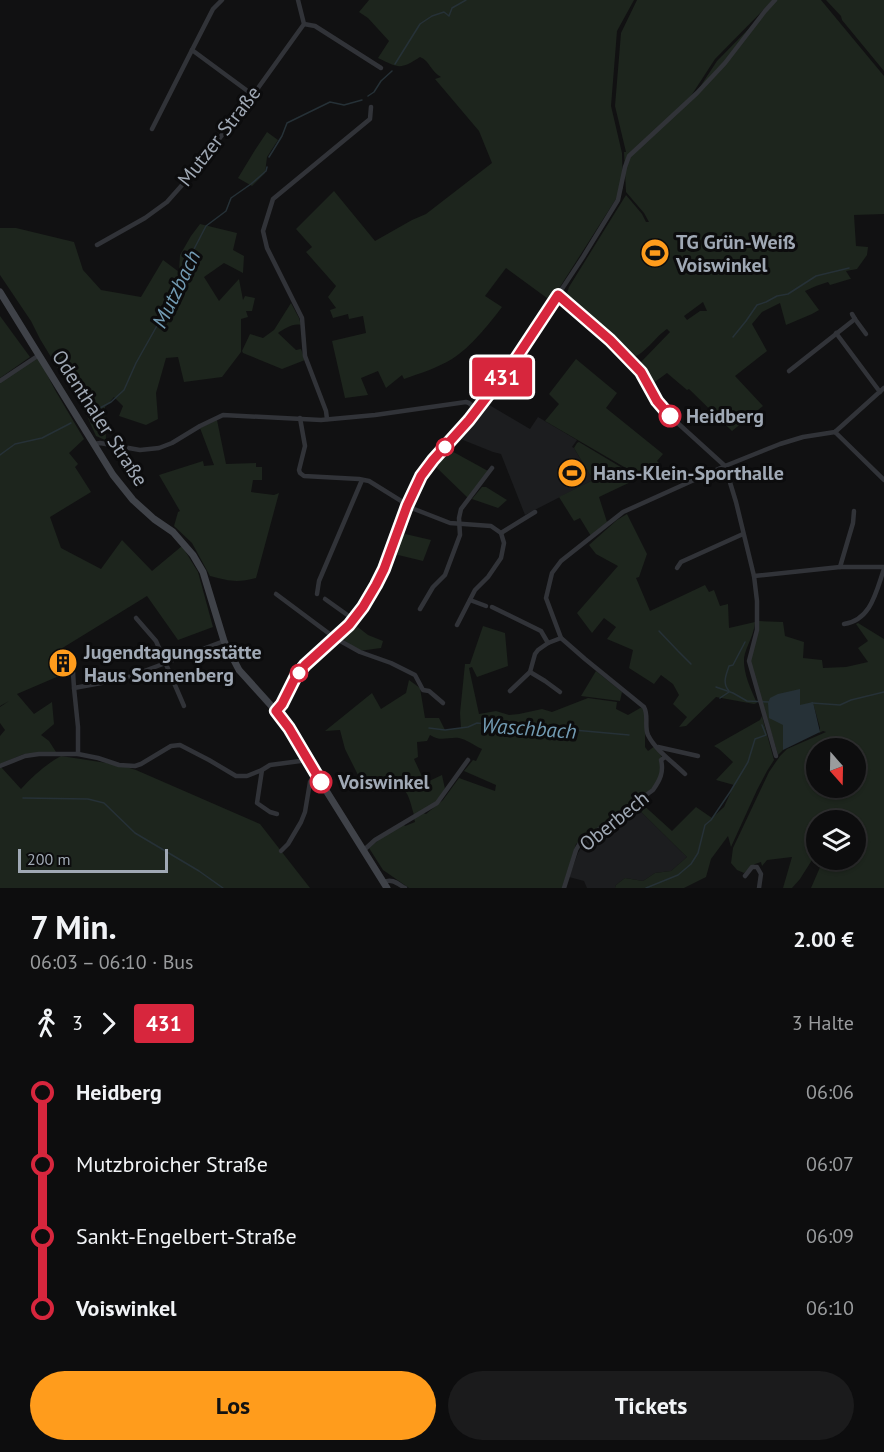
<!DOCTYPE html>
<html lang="de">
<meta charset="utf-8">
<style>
:root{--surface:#0d0d0e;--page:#1b1b1c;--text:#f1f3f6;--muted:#9a9c9e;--line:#2d2d2e;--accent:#ff9c1c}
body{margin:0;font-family:"PT Sans",sans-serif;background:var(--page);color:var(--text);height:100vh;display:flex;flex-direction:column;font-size:22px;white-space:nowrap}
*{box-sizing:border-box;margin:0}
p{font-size:20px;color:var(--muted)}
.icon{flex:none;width:33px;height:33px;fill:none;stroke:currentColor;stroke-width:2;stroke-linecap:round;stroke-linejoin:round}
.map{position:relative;height:888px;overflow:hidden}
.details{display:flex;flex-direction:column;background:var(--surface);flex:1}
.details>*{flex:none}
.badge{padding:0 12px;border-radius:4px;font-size:21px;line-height:39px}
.needle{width:39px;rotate:160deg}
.fabs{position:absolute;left:806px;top:738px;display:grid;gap:12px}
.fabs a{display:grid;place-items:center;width:60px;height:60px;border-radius:50%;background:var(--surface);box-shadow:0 2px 4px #0004,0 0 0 2px var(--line);font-size:30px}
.scale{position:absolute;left:18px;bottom:15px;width:150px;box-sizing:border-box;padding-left:6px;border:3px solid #a0a9b5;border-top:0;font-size:16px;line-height:21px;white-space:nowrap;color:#a0a9b5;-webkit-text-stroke:4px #0c0c0d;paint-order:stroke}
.map>.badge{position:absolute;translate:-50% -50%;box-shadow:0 0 0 3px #fff}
.legs{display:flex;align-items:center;gap:9px;height:66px;padding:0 30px;font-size:20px}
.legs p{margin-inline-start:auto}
.head{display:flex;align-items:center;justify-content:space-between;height:102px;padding:0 30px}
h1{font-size:33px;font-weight:700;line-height:45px}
.button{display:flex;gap:12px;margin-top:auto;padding:12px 30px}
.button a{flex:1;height:69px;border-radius:36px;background:var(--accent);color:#111;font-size:24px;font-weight:700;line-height:69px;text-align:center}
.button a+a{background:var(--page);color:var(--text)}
ul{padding:0 30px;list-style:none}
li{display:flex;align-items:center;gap:21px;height:72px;font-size:22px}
li i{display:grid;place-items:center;width:9px;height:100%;margin:0 8px;background:currentColor}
li i::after{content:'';width:15px;height:15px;margin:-8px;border:4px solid;border-radius:50%;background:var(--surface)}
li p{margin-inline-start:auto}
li:first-child i{background:linear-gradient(#0000 50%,currentColor 0)}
li:last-child i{background:linear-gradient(currentColor 50%,#0000 0)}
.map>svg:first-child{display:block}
.built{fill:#1c1d1f}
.green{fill:#1d251d;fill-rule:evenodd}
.water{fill:#263137}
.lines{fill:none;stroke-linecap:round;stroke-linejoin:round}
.stream{stroke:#263137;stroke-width:1.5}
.minor{stroke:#313338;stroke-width:4.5}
.secondary{stroke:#3f4248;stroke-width:7}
.line-1-casing{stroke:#fff;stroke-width:14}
.line-1{stroke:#d7263d;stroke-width:9}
.stop-1-dot{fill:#fff;stroke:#d7263d;stroke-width:3}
.labels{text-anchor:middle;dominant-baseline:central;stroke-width:6;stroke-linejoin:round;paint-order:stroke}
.street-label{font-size:20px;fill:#a0a9b5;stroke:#0c0c0d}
.poi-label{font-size:20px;font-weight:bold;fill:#a0a9b5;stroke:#0c0c0d;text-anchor:start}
.stop-label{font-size:20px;font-weight:bold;fill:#a0a9b5;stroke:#0c0c0d;text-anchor:start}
.water-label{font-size:21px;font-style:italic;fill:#739cb4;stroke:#0c0c0d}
</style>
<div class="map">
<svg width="884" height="888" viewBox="0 0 884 888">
<rect width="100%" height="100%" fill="#111112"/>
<g class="built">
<polygon points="486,403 530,429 538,417 577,440 572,447 574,448 593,480 525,515 501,454 493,452 458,438 468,431 480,416 480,410"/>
<polygon points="635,806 687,857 671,871 655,873 643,881 625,878 616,885 615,888 587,888 584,881 569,877 578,853 584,843"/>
</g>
<g class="green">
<path d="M369 0H634L617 31 611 106 622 153 623 188 551 301 506 268 485 296 502 307C489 324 470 348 452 359 437 368 421 373 404 379L402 375 386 388 378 371 361 378 368 395 345 398 332 341 366 333 363 316 349 319 348 314 333 318 330 310 336 308 328 297 336 286 306 252 312 247 296 229 334 191 375 241 412 220 426 214 492 163 479 131 435 79 441 77C431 72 430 61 420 57 400 70 399 68 378 58L389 41 368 18 359 12Z"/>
<path d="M637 0H773L715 59 689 99 696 93 717 61 777 0H821L884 76V214L854 215 856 246 868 247 867 255 857 269 846 271 851 279H850L830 285 828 282 816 286 805 291 819 310 812 314 786 325 780 303 762 312 752 324 767 351 735 376 763 406 732 431 689 389 687 390 667 373 652 384 641 366V362L670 332 667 329C656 336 644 355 633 357L612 337H609C596 324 575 309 567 293L569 287 626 195 642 214 646 222H649L644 213 626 192 624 152H626L615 106 621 33ZM703 302 707 311H700L687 320 684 316Z"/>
<polygon points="826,0 884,0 884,71 842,20 841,16"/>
<polygon points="267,132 278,140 267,157 265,173 252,186 238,178 255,150"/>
<polygon points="200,224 237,233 233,250 244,256 243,273 224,263 204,277 219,301 239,279 243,300 245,296 255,298 252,311 246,311 248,317 241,319 241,352 222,377 184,382 178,357 166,358 156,393 158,419 146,425 119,416 123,406 114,397 105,407 106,439 105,440 96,436 87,416 40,339 31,321 0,275 0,228 16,228 74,242 83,270 101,290 141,297 163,260 179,272 180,255 191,236"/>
<path d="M291 303 299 318 301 325C293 323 284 329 278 333L296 350 301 349 305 360 282 369 243 353 242 351 250 334 263 338 274 330Z"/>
<polygon points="0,316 30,357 0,378"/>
<polygon points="38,357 55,390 84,439 69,453 78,464 75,467 91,492 50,517 61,548 101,569 122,540 152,571 182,546 198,572 213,627 178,640 147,596 51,655 59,676 17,694 34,714 52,702 54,724 41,735 49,741 56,752 24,754 0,764 0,736 5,730 0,723 0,707 9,701 0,706 0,382"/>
<polygon points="576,359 617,393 606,408 663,454 657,461 660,464 650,482 545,421 559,404 549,394"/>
<path d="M217 420 226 464 256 463V467H262V480H253L251 492 274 495 279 493 256 578C237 583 229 581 210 576L192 543 174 526 178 512 180 511 159 475 203 461 204 466 214 465 200 428Z"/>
<polygon points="579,442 639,478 599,497 607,522 591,536 580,518 574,521 559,497 593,480 574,448 577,443"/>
<polygon points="448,449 488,471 468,498 435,466 439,460 438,459"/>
<polygon points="482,487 486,487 507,500 498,508 472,499"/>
<path d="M627 514 647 554 639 577 636 578 650 611 705 585 709 592 714 590 720 606 728 604 729 628 755 622C754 636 746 646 744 658 743 673 751 690 757 703L754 704 716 697 686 726 679 727 687 717 673 704 679 695 673 684 661 675 654 684 629 668 633 650 607 639 616 627 604 618 592 633 577 613 618 566 596 554 589 545 617 520Z"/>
<polygon points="401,533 431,540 423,561 394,554"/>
<path d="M759 621 783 622 785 636 804 642 803 658 822 660 823 668 846 667 868 662 858 648 868 641 856 624 858 623 884 639V888H811L821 865 812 860 800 879 792 888H783L792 857 767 860 762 866 761 862 755 864 744 873 737 870 731 863 733 848 769 772 780 756 787 749 826 732 823 731 819 733 820 728 813 703 783 725V750L778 755 749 658 758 633ZM816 748H855V788H816ZM816 820H855V860H816Z"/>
<polygon points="354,624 368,635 383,641 381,648 359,651 341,638"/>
<path d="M483 626 505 633 508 666 477 677 472 667 469 668 479 714 496 711 509 715 519 714 542 709 552 712 588 698 617 702 616 709 628 715 642 707 645 712V747L648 751 655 746C657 749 660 752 661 756 665 765 659 779 654 787L576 844 562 888H409L383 870 369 848 380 839 403 823 405 826 415 822 414 818 423 813 426 814 443 800 459 778 495 791 496 785 464 771 473 760 476 761 482 749C475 746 466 739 459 738 448 737 440 742 430 735L427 741 417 742 418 757 414 759 425 783 442 775 445 789 436 802 414 815C407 790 408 787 380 781L366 791 345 749 340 730 325 731 372 693 381 709 406 693 409 680 420 688 425 718H439L445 730 461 728 460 713 465 664H470Z"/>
<polygon points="596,671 622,692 620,701 581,696"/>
<polygon points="762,716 774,760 767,771 757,790 731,847 728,836 711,859 706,877 684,888 615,888 616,885 625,878 643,881 655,873 671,871 687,857 635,806 640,802 672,831 696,807 712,818 724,807 734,785 716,780 733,762 719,749 714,746 760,720"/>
<path d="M61 756 120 765 136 770 260 824 310 888H0V768L1 767 21 789C33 776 46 764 61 756Z"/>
</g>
<polygon class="water" points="800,689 800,705 813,702 820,732 783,750 783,725 769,718 768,703 770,698 778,694"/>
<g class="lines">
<g class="stream">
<polyline points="395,64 420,24 432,16 444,12 449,16 452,8 466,0"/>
<polyline points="368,96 374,92 381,81 392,71"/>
<polyline points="269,157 282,136 287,123 330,102 344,105 362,100"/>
<polyline points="733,337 746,321 757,305 766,302 777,296 788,294 816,276 849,268"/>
<polyline points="89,414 111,402 124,390 136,363 185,276 192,253 206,226 226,211 231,198 251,184 266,171 267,167"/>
<polyline points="0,455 15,444 42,438 71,423"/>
<polyline points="659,631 678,651 691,664"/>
<polyline points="716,687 733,693 747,701 769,702"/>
<path d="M729 691C722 683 726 675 729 666L733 665 745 642"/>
<polyline points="720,698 729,692"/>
<polyline points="812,703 840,705 851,700 884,692"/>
<polyline points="429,728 445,730 468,727 477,723 497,725 508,724 629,735"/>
<polyline points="23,798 88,799 104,803 135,833 199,871 223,888"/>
<polyline points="646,888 678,875 691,864 698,853 705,825 711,820 730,792 748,762 755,739 766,735 762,725"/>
</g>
<g class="minor">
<polyline points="304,24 315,26 381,68"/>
<polyline points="192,50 213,9 222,0"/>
<polyline points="152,129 192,50 253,95"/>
<polyline points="97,245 145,218 167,202 191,175 253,95 304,24 298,0"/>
<polyline points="558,295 610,340 641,372 657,401 671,417 725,466 736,502 754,576 757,601 757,630 749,661 776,756"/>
<polyline points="855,319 866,334"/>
<polyline points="836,333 880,392"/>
<polyline points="789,371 855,319 852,314"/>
<polyline points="0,381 39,355"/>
<polyline points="300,418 305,446 299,470 300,473 304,476 359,479 369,481 414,509 450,523 491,526 501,533 504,543 501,558 488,577 475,590 457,625"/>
<polyline points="327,419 326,411 305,356 302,318 267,248 263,231 273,199 370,119 371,107"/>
<polyline points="835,432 884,480"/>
<polyline points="835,432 884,388"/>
<polyline points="94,444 100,443 140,450 159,448 172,443 200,426 223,415 321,420 375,415 466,402 469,403 476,409"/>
<polyline points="501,533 535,512"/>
<polyline points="840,567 853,523 854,511"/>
<polyline points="677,568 681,562 743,534"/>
<polyline points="754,576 840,567 884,567"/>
<polyline points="276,594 335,638 360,652 391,663 415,675 423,690 429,691 443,703"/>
<polyline points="317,594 319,581 362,480"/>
<polyline points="325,599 353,619"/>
<polyline points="470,600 486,606"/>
<polyline points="492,607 541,631 548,643"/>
<polyline points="420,609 433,587 445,575 460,535 459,518 461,509 492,468"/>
<polyline points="136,618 156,641 184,706"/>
<path d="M844 624C871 620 876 592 884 569"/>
<polyline points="73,672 74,688 123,679 224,641"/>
<polyline points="530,672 545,681 560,692"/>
<polyline points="74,688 78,727 78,754"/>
<polyline points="510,691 530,672 535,654 538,650 548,643 561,638"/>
<polyline points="276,711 282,704 296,676 305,665 349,625 370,596 384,569 407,506 421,476 433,460 469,420 515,360 583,257 618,200 625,167 629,156 697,93 725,63 765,11 775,0"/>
<polyline points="658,747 698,756"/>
<polyline points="0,766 25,756 39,754 78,754 98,758 119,765 135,766 141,764 171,746 180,745 209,760 236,776 247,776 262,770 270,765 308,760"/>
<polyline points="262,770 257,803 270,812 277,814"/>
<path d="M685 774C673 762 656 751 648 735 644 726 649 716 644 707L585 659 561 638 546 598 552 573 561 561 623 512 725 466 780 444 803 437 835 432"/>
<polyline points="364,850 375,840 437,803 468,760"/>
<polyline points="281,851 288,844 301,822 305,812 310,782 315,773"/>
<polyline points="745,876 752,867 757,867 761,874 759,888"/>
<path d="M384 882C392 878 398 884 405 888"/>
<path d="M564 888 576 850 580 843 653 790C660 780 664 772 661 760L665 757"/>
</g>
<polyline class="secondary" points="0,292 113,475 133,500 154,519 173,532 193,555 203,572 224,641 239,670 276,711 289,728 322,784 387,888"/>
</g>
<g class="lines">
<g class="line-1-casing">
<polyline id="line-1" points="321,782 289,728 276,711 282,704 296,676 305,665 349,625 363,607 376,585 384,569 407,506 421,476 433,460 469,420 515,360 558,295 610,340 641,372 657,401 670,416"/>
</g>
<use href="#line-1" class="line-1"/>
</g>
<defs>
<g id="stadium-disc" transform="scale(1.5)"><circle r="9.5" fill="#ff9c1c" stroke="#0c0c0d"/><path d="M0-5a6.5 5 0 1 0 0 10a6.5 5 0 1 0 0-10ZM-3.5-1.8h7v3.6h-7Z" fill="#111"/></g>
<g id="building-disc" transform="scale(1.5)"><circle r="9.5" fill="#ff9c1c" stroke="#0c0c0d"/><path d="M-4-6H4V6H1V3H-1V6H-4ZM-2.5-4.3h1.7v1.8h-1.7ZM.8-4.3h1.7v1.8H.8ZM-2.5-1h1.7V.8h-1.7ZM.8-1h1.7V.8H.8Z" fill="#111"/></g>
</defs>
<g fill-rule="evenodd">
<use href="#stadium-disc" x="655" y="253"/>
<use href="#stadium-disc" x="572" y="473"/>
<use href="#building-disc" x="63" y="663"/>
</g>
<g class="stop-1-dot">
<circle cx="670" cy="416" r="10"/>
<circle cx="445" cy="447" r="8"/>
<circle cx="299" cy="673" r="8"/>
<circle cx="321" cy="782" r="10"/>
</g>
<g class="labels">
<g class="street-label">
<text transform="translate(219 136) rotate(-52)">Mutzer Straße</text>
<text transform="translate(100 418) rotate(57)">Odenthaler Straße</text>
<text transform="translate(614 821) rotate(-39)">Oberbech</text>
</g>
<g class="poi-label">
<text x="676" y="242">TG Grün-Weiß<tspan x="676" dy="23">Voiswinkel</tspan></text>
<text x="593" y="473">Hans-Klein-Sporthalle</text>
<text x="84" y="652">Jugendtagungsstätte<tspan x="84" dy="23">Haus Sonnenberg</tspan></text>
</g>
<g class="stop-label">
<text x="686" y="416">Heidberg</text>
<text x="338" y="782">Voiswinkel</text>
</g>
<g class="water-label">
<text transform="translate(176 289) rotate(-64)">Mutzbach</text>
<text transform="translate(529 728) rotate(4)">Waschbach</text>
</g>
</g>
</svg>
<div class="fabs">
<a><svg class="needle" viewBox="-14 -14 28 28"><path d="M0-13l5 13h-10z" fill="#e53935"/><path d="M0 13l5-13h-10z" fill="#9a9c9e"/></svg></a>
<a><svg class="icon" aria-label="layers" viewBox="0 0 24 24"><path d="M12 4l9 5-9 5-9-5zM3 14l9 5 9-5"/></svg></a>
</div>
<div class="scale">200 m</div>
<b class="badge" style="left:502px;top:377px;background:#d7263d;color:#fff">431</b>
</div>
<section class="details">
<div class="head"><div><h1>7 Min.</h1><p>06:03 – 06:10 · Bus</p></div><b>2.00 €</b></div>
<div class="legs"><svg class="icon" aria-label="walk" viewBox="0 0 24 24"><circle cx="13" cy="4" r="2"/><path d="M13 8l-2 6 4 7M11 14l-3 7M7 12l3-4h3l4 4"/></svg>3<svg class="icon" aria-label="forward" viewBox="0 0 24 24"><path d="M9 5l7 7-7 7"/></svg><b class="badge" style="background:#d7263d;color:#fff">431</b><p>3 Halte</p></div>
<ul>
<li><i style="color:#d7263d"></i><b>Heidberg</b><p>06:06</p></li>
<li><i style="color:#d7263d"></i><span>Mutzbroicher Straße</span><p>06:07</p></li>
<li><i style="color:#d7263d"></i><span>Sankt-Engelbert-Straße</span><p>06:09</p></li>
<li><i style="color:#d7263d"></i><b>Voiswinkel</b><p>06:10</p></li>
</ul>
<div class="button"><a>Los</a><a>Tickets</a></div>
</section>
